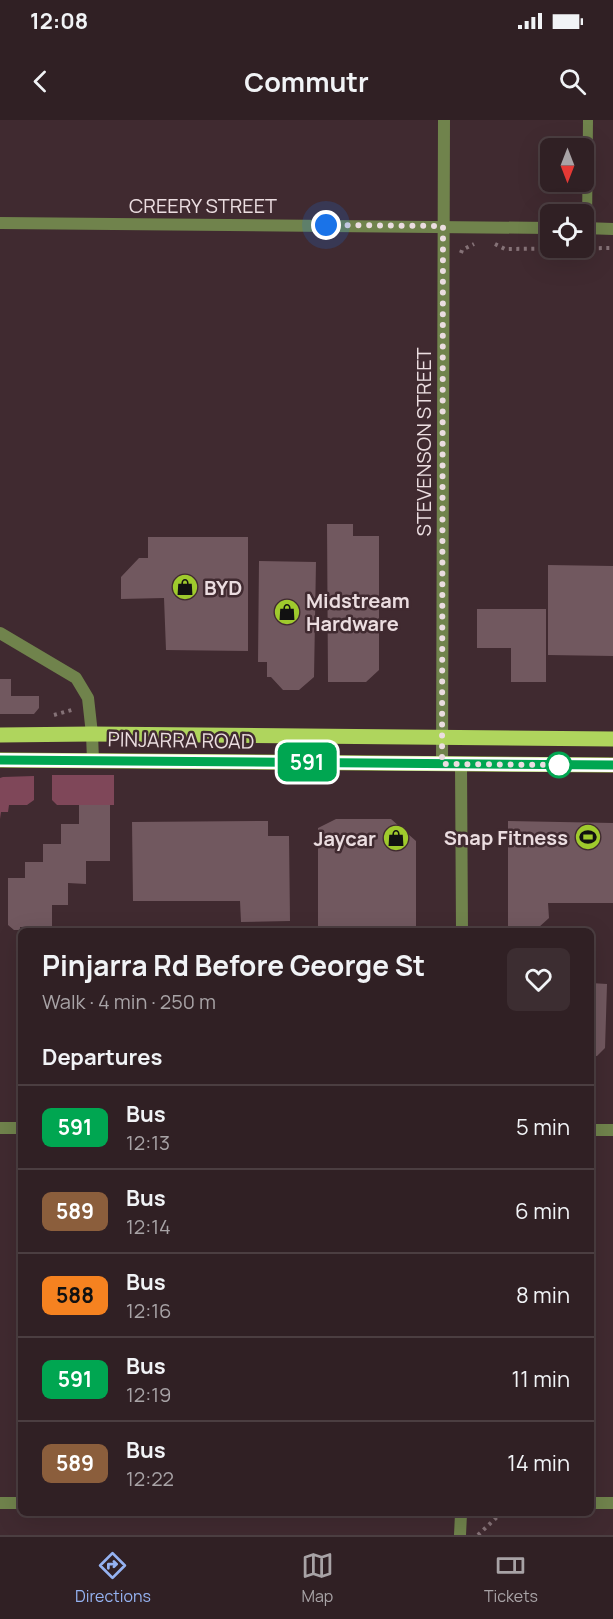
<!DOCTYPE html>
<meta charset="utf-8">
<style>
:root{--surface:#302024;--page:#3c2d31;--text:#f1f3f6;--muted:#a8a3a6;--line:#4b3e41;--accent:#95b2f1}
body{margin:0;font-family:Manrope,sans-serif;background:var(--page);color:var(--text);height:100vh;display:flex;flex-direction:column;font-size:22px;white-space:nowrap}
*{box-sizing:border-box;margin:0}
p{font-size:20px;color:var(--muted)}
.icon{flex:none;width:33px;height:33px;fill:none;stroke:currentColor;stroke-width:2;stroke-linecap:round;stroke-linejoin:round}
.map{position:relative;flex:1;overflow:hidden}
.details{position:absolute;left:18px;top:808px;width:576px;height:588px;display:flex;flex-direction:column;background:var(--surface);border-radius:9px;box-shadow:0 6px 24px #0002,0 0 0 2px var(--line)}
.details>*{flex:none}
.badge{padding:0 12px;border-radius:9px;font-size:21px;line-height:39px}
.needle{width:39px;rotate:180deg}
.buttons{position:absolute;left:540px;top:18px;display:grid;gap:12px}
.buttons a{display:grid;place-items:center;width:54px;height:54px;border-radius:9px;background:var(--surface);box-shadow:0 6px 24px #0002,0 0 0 2px var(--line);font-size:30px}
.you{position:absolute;width:30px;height:30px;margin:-15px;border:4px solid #fff;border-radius:50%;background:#1a73e8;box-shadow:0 0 0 9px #1a73e833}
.map>.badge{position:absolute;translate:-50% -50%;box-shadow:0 0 0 3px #fff}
h2{padding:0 24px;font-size:22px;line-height:54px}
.round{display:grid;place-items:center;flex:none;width:63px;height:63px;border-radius:9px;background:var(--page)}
.summary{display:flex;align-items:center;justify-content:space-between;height:102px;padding:0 24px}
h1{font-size:28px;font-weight:700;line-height:45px}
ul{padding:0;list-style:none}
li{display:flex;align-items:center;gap:18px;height:84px;padding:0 24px;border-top:2px solid var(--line)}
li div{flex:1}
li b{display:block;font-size:22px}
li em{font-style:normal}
li .badge{min-width:66px;font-weight:700;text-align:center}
.status{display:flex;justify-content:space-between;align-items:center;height:42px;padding:0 30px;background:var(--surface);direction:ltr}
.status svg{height:16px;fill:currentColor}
header{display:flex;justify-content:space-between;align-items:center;height:78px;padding:0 24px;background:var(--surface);font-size:27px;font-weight:700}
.menu{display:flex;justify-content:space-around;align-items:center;height:84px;border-top:2px solid var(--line);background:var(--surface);font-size:16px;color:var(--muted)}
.menu a{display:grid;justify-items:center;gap:3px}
.menu .on{color:var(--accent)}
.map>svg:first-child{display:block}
.green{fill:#7f4759}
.building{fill:#71585f}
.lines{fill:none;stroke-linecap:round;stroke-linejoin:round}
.path{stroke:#857277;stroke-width:4;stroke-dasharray:3 4.5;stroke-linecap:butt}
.service{stroke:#70834c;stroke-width:10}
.minor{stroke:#70834c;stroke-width:12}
.tertiary{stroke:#70834c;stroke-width:12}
.primary{stroke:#afd55d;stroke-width:15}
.line-casing{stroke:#fff;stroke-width:14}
.line{stroke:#00a651;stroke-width:9}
.walk{stroke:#ebdde0;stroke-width:6;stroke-dasharray:0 10.8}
.stop-dot{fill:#fff;stroke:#00a651;stroke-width:3}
.labels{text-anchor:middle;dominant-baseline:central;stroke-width:5;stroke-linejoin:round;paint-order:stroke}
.street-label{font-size:20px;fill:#ebdde0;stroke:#402a30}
.poi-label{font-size:20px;font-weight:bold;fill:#ebdde0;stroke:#402a30;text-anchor:start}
</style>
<div class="status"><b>12:08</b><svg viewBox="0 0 49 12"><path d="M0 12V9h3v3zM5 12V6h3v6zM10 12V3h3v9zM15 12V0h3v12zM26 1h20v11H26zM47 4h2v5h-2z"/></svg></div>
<header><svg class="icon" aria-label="back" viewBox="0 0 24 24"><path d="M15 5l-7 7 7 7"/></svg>Commutr<svg class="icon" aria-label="search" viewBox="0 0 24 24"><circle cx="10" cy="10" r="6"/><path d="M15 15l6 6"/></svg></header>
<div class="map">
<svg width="613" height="1415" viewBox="0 0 613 1415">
<rect width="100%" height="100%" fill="#402a30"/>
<g class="green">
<polygon points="52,655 114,655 114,685 57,685 52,680"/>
<polygon points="34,656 34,680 27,685 9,685 8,692 1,692 0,699 0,658 3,657"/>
</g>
<g class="building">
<polygon points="327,404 353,404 353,416 379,416 379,550 366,562 328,562"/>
<polygon points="148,417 248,417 248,531 166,530 164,478 121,479 121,457 139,438 148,438"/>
<polygon points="259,441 316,442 314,557 299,570 283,570 271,557 267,557 267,542 258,542"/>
<polygon points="548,445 613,446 613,536 548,535"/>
<polygon points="477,489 546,489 546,562 511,562 511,528 477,528"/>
<polygon points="0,559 11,559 11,576 39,576 39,588 34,594 0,594"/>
<polygon points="79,685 110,685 110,741 86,741 86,764 68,763 68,785 52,785 52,807 20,807 20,810 14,810 8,805 8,758 25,758 25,742 43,742 43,724 61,724 61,704 79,704"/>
<polygon points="336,699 391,699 416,721 416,812 367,812 367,809 318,808 318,708"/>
<polygon points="268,701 268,716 289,716 290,801 241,802 240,781 133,781 132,702"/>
<polygon points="508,701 613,703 613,783 548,783 549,798 538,808 508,808"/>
<polygon points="591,863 607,864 605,928 597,936 591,936"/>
</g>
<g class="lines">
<g class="path">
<polyline points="495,124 505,129 613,128"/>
<polyline points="461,133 462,130 474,124"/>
<polyline points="54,595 75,589"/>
<polyline points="478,1415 497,1397 497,1394"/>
</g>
<polyline class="service" points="587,108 588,0"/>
<g class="minor">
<polyline points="0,103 550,108"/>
<polyline points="584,108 613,109"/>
<polyline points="442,644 444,0"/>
<polyline points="461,644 462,812"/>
<polyline points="0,1008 21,1008"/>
<polyline points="591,1010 613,1010"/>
<polyline points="0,1383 21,1383"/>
<polyline points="591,1383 613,1383"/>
<polyline points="460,1415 461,1394"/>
</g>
<polyline class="tertiary" points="0,513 76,558 88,578 92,614 93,640"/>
<g class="primary">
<polyline points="0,615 92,614 613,619"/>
<polyline points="0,640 613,645"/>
</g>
</g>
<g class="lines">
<g class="line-casing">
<polyline id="line" points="0,640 613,645"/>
</g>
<use href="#line" class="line"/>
<polyline class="walk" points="326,105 443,106 442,644 569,645 559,645"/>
</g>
<defs>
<g id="shop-disc" transform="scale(1.35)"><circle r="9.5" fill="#9fca2d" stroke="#402a30"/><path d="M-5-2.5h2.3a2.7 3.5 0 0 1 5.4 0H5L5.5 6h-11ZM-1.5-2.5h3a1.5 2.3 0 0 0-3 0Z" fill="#111"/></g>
<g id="stadium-disc" transform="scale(1.35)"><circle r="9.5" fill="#9fca2d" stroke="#402a30"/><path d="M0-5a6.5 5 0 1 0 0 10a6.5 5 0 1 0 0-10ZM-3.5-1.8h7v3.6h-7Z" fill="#111"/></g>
</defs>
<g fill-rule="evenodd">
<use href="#shop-disc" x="185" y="467"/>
<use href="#shop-disc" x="287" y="492"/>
<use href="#stadium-disc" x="588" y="717"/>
<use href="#shop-disc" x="396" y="718"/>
</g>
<circle class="stop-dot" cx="559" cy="645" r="12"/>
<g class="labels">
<g class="street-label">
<text x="203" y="85">CREERY STREET</text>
<text transform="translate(423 322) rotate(-90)">STEVENSON STREET</text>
<text transform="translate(181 620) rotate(1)">PINJARRA ROAD</text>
</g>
<g class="poi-label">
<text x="204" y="467">BYD</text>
<text x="306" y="480">Midstream<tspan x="306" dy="23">Hardware</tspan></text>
<text x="568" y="717" text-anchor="end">Snap Fitness</text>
<text x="376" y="718" text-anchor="end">Jaycar</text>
</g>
</g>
</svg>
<div class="buttons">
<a><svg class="needle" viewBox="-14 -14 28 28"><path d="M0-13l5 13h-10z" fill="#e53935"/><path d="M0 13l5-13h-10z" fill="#a8a3a6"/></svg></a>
<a><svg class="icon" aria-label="locate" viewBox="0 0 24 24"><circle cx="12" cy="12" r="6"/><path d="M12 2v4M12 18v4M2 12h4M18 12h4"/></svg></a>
</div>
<div class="you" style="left:326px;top:105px"></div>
<b class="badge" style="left:307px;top:642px;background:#00a651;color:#fff">591</b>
<section class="details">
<div class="summary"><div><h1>Pinjarra Rd Before George St</h1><p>Walk · 4 min · 250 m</p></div><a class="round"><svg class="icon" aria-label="heart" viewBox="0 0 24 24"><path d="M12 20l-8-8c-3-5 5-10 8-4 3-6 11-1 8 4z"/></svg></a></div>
<h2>Departures</h2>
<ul>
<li><span class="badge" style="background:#00a651;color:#fff">591</span><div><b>Bus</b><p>12:13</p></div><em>5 min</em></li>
<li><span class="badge" style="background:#8b5e3c;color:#fff">589</span><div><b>Bus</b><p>12:14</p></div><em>6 min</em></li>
<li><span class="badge" style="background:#f58220;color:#111">588</span><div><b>Bus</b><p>12:16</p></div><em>8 min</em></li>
<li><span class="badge" style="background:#00a651;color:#fff">591</span><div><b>Bus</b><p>12:19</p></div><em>11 min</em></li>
<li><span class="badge" style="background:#8b5e3c;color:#fff">589</span><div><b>Bus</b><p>12:22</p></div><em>14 min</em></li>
</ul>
</section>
</div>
<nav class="menu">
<a class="on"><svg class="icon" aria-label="directions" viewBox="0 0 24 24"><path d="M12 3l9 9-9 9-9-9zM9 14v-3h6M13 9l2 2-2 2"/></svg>Directions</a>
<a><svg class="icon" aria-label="map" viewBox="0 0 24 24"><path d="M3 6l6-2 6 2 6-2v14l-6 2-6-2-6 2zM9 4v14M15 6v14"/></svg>Map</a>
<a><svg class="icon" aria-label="tickets" viewBox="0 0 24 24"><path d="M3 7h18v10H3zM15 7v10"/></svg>Tickets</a>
</nav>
